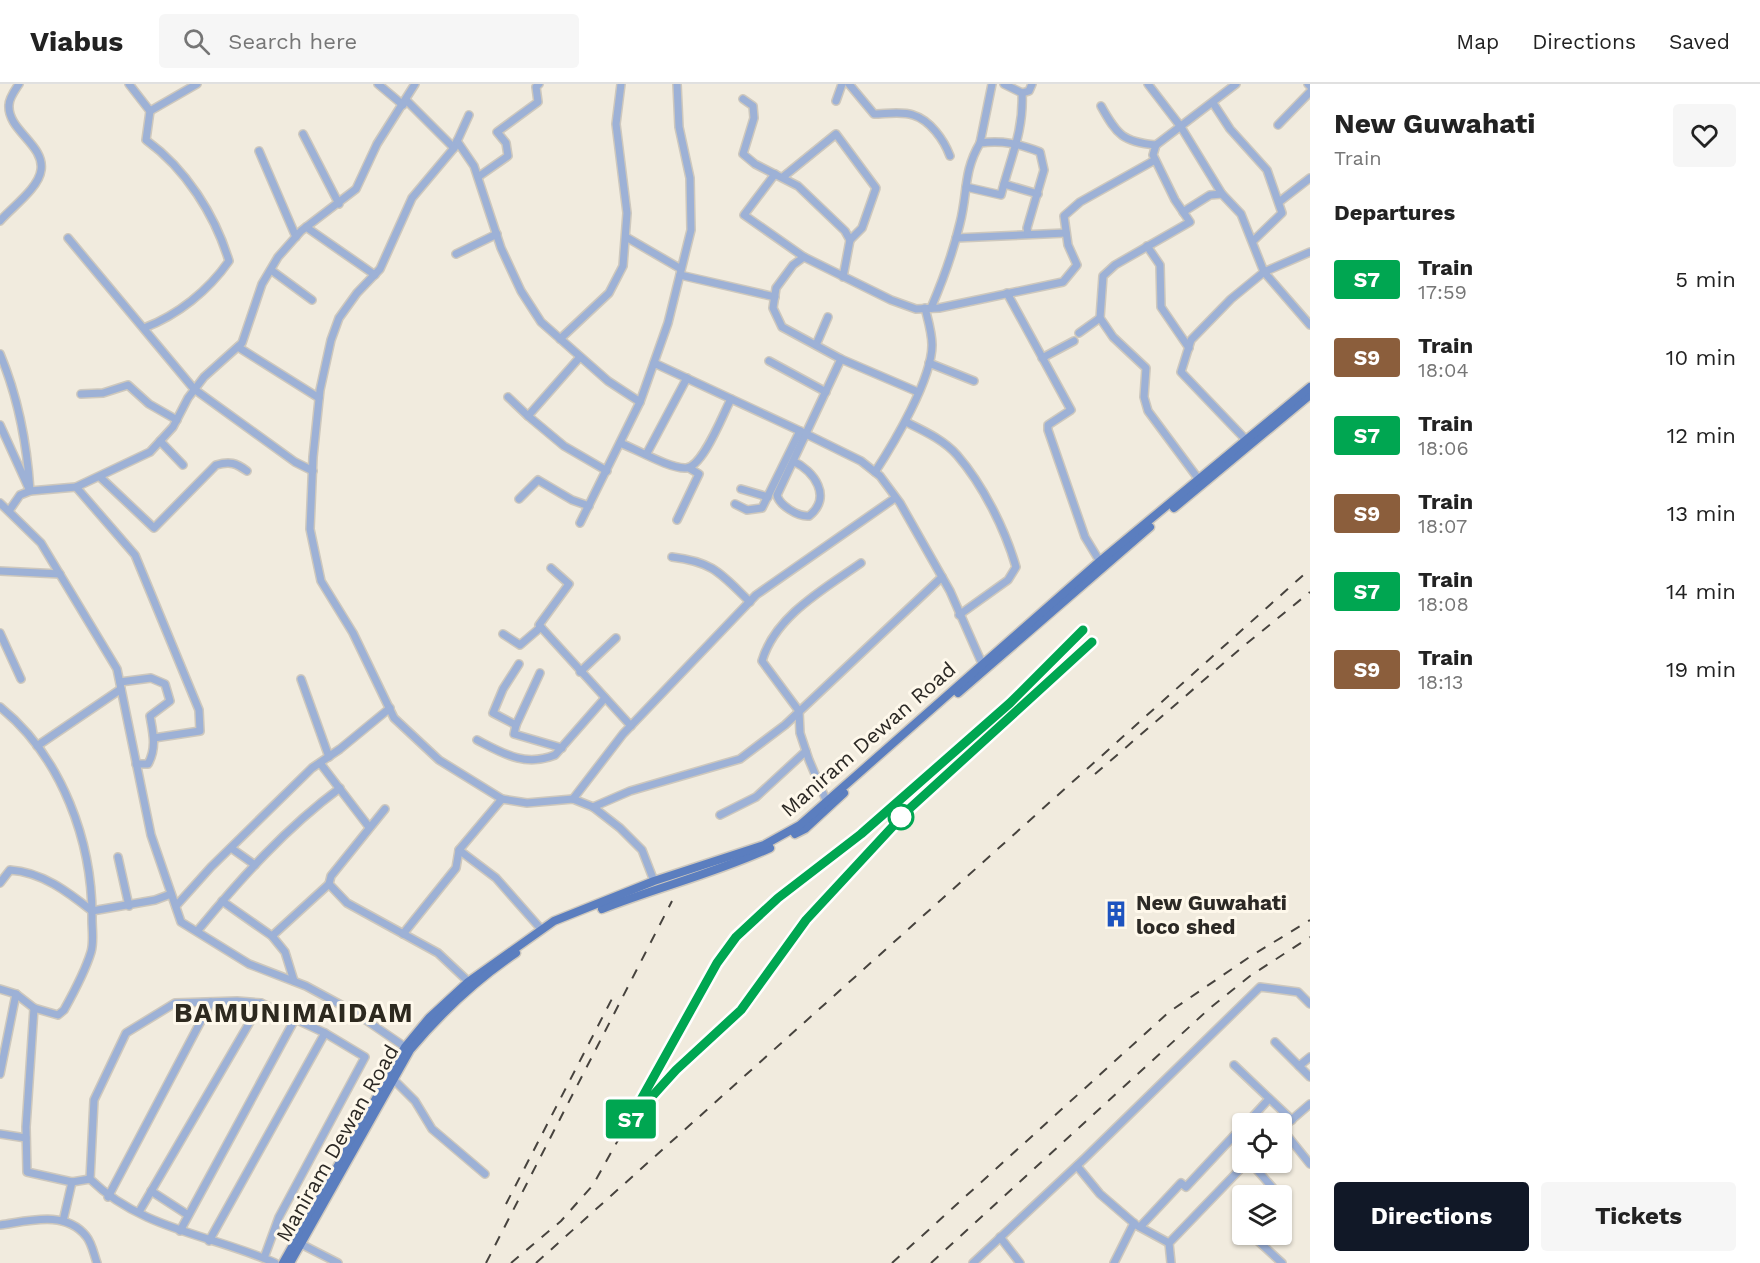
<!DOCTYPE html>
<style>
:root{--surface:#fff;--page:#f6f6f6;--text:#222;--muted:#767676;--line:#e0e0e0;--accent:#111827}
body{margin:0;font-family:"Work Sans",sans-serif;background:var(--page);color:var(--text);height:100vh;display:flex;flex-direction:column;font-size:22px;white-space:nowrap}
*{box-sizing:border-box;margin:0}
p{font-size:20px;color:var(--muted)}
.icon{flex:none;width:33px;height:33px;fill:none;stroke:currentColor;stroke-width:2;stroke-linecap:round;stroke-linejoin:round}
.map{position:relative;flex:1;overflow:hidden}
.side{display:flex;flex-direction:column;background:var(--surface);width:450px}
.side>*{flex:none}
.badge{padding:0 12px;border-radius:4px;font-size:21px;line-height:39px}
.tools{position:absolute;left:1232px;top:1029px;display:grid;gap:12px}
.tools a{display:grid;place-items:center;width:60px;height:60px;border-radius:6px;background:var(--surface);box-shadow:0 2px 4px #0004;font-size:30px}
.map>.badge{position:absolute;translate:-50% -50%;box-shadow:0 0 0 3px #fff}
h2{padding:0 24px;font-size:22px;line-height:54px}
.round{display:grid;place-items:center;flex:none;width:63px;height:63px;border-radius:6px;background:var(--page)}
.overview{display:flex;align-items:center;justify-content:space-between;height:102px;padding:0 24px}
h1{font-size:28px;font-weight:700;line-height:45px}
.action{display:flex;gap:12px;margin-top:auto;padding:12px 24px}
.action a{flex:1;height:69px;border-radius:6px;background:var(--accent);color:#fff;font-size:24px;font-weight:700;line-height:69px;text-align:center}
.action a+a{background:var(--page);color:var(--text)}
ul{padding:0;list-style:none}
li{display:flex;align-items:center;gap:18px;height:78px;padding:0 24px}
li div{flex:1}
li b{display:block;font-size:22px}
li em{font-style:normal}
li .badge{min-width:66px;font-weight:700;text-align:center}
header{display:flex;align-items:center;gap:36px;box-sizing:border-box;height:84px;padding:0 30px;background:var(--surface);border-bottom:2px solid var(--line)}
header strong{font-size:28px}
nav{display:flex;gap:33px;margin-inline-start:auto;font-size:21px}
.search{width:420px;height:54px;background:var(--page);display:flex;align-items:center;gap:15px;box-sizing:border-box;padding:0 21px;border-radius:6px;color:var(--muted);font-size:22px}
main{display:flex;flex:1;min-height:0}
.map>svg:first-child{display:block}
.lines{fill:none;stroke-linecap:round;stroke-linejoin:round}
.minor-casing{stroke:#cec8bd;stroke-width:10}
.major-casing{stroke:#cec8bd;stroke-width:11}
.minor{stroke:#9db1d6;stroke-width:7}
.major{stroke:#5b7ebf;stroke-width:8}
.rail{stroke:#47433e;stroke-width:2;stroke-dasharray:10 10;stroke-linecap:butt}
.line-casing{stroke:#fff;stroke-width:14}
.line{stroke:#00a651;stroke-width:9}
.stop-dot{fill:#fff;stroke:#00a651;stroke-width:3}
.labels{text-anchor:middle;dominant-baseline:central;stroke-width:6;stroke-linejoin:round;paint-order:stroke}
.street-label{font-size:21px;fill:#2c2925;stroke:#fef8eb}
.poi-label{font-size:21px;font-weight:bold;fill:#2c2925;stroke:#fef8eb;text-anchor:start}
.district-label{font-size:27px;font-weight:bold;letter-spacing:1.5px;fill:#2d291f;stroke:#fef8eb}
</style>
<header>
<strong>Viabus</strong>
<div class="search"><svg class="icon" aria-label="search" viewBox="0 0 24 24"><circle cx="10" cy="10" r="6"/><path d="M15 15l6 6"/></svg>Search here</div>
<nav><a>Map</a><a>Directions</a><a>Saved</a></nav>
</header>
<main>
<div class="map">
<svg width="1310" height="1179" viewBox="0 0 1310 1179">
<rect width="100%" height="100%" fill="#f1ebde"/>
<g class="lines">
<g class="minor-casing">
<g id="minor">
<path d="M129 0 150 27 146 56C186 85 215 131 229 177 208 207 178 231 144 244"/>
<polyline points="378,0 403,21"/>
<path d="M849 0 874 30C885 30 902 27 913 31 930 36 944 56 950 72"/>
<polyline points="1148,0 1181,43 1222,110"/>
<polyline points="1308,0 1310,2"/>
<polyline points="1022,9 1029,7 1032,0"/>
<polyline points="743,15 753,22 754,34 743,70 755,80 798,102 845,147 850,156 843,193"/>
<polyline points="406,16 454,64"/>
<polyline points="836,17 842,0"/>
<polyline points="1213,19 1230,45 1267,86 1282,129 1253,157"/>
<path d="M1101 22C1117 51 1123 58 1156 61"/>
<polyline points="150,27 197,0"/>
<polyline points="469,31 454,64 412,114 380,185 357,209 339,234 331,256 320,306 313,373 310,445 321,497 353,549 394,634 439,676 502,715 527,719 573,715 593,723 620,744 642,766 654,797"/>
<polyline points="1278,41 1310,8"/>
<polyline points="303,50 339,120"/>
<polyline points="457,57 474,82 501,164 521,207 541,238 608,297 640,318"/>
<polyline points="980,59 992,0"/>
<polyline points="259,67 296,153"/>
<polyline points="775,90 744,131 804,173"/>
<polyline points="478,93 508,72 506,59 497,48 538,18 536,3 539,0"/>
<polyline points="783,93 836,50 876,104 862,144 850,156"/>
<polyline points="1004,100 1038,110"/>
<path d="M966 103 1001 111C1010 75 1024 47 1022 9L1004 0"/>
<polyline points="1279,118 1310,94"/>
<polyline points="1183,128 1210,111 1222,110 1241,130 1264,188 1310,241"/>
<path d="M0 137C11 124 39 104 41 86 45 61 7 46 9 21 9 14 15 6 19 0"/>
<polyline points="306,143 375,191"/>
<polyline points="626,153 681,185"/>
<polyline points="68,154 194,305 295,378 313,387"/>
<polyline points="956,154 1066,149"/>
<polyline points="1147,162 1160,181 1161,223 1189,264"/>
<polyline points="456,170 497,150"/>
<polyline points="271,186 312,216"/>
<polyline points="680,191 775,213"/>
<polyline points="1007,209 1071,326 1048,341 1048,346 1085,453 1102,481"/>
<path d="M931 224C943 196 953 169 960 139 968 108 963 88 980 59 1003 56 1019 60 1040 68L1044 86 1027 144 1028 150"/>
<polyline points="1079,249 1100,234"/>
<polyline points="560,255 609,209 623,182 627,129 616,40 621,0"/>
<polyline points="816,261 828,233"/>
<polyline points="238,263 319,314"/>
<path d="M0 270C18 313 27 360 30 407L0 341"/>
<polyline points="1042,274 1074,257"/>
<polyline points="769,277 826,308"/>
<polyline points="654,279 800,347 861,377 880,392 900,419 950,507 984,584"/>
<polyline points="929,279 974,297"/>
<polyline points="918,308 841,275 782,243 773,224 776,204 793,181 804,173 891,216 916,225 939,224 1063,198 1077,181 1068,161 1064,132 1080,118 1155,76"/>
<polyline points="81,310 103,309 128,301 149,320 177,336"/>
<polyline points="508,313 528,332 580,273"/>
<polyline points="528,332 564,362 607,387"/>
<path d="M906 338C924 347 944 356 957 371 983 401 1005 445 1016 483L1008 496 959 531"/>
<polyline points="160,357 183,381"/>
<path d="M620 359C636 365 670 385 686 384 703 383 723 330 731 315"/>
<polyline points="1249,359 1181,288 1191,256 1231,215 1264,188 1310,168"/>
<polyline points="647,369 687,294"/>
<path d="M793 377C814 387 833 413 809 432 798 433 779 421 777 411L841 275"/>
<path d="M875 388C894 359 932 295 932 261 932 249 928 236 925 224"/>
<path d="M100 393 154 444 216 381C230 377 236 379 247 387"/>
<polyline points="1200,397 1148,327 1144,313 1146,284 1113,253 1100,234 1103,192 1115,181 1190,138 1175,116 1153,71 1156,61 1236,0"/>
<polyline points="76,403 135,471 199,626 200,647 154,654"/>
<polyline points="741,405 768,413"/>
<polyline points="519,415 538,396 572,416 589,422"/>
<polyline points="0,419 41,459 117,585 151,751 181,838 249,880 306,902 354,928 408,965"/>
<polyline points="735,420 747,426 762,424 800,347"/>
<polyline points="9,427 20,411 30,407 76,403 150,368 173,343 188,314 204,293 242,259 262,200 278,173 301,147 356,105 377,60 415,0"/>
<polyline points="677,436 699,390 689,384"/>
<polyline points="580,439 640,318 668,239 691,146 690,94 679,43 677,0"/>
<path d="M672 473C714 478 721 490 750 518"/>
<polyline points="551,484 569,500 539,541 631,642"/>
<polyline points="0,487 60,490"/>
<polyline points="0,549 21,595"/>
<polyline points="503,550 520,561 541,543"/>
<polyline points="580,588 616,554"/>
<polyline points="540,589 516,641 514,650 562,664"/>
<polyline points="301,595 329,673"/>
<path d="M120 598 151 594 165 600 170 617 150 632C153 649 157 664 148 680H136"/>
<path d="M0 623C62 673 93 758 92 836 92 846 94 858 91 868 85 888 74 908 64 926L58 931 34 924 16 910 0 905"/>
<polyline points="516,641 493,629 503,605 519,580"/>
<path d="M477 656C504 670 525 683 555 671L605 614"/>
<polyline points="37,662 121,605"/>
<polyline points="320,679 369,743"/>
<polyline points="573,715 623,650 756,511 895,414"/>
<path d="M826 716 809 676 800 649 799 627 762 577C775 532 824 505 861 479"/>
<polyline points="593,723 630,707 740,675 785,641 942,493"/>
<polyline points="385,725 331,792 329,800 347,819 438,869 471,900"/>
<polyline points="720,731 756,713 806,667"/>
<polyline points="231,764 255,781"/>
<polyline points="459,766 496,794 541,845"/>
<polyline points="118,773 129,822"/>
<path d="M0 799 10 786C42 788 68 808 92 827L155 816 171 810"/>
<polyline points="222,817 272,852 285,868 294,897"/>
<polyline points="176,822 211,783 312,684 340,665 390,624"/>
<path d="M199 845C241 794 287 743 340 704"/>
<polyline points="403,850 456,784 459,766 502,715"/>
<polyline points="272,852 329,800"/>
<polyline points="34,924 26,1043 27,1088 72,1098 90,1095"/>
<polyline points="1275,958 1299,982 1310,973"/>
<polyline points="1234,981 1292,1036"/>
<polyline points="1299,982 1310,993"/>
<polyline points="0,990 16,910"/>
<polyline points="391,993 415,1017 432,1045 485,1090"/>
<polyline points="1246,1040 1269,1015"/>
<polyline points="1281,1045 1310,1020"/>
<polyline points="1282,1045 1310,1080"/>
<polyline points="0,1050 26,1054"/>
<polyline points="1250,1078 1280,1112"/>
<polyline points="1077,1082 1100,1110 1136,1141 1169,1159"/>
<polyline points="151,1107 188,1131"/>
<polyline points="108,1113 211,918"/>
<polyline points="1281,1113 1286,1118 1281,1123"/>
<polyline points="139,1128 261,919"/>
<polyline points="63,1137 72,1098"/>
<path d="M0 1141C29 1137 65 1126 86 1152 92 1159 94 1171 97 1179"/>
<polyline points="1140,1143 1181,1099 1186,1103 1242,1043"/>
<polyline points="180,1147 295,935"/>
<polyline points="1259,1150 1257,1156 1282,1179"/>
<polyline points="1000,1153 1020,1179"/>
<polyline points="209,1157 325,949"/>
<polyline points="301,1160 338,1179"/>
<path d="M264 1174 279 1133 365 973 325 949 261 919 237 917 175 919 126 949 94 1016 90 1095C142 1146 213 1151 275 1179"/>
<polyline points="973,1179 1085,1074 1260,903 1298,908 1310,920"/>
<polyline points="1114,1179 1134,1139"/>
<polyline points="1171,1179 1169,1159 1247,1078"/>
</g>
</g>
<g class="major-casing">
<g id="major">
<polyline points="1174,424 1310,311"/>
<polyline points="958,609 1150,443"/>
<polyline points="795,750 805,745 844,709"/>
<path d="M602 825C658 803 716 789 770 764"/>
<polyline points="283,1179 405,963 429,934 468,898 554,837 654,797 764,761 800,741 1100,477 1310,303"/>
<path d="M290 1179 410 966C441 929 476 896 516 869"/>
</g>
</g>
<use href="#minor" class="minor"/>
<use href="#major" class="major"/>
<g class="rail">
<polyline points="1095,690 1240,565 1310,508"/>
<polyline points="643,1022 676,986 741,926 806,836 908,726 1092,558"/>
<polyline points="506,1120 616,907"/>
<polyline points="486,1179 672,817"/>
<path d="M511 1179 561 1137 593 1101 717 879C756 825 812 791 862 749 939 685 1013 617 1083 546"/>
<polyline points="536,1179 1310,485"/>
<polyline points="892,1179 1169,928 1251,872 1310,836"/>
<polyline points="931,1179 1210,924 1250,892 1310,853"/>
</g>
</g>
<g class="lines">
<g class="line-casing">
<polyline id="line" points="1083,546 1010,619 861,750 778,814 736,853 717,879 628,1039 676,986 741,926 806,836 908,726 1092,558"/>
</g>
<use href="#line" class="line"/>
</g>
<defs>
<g id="building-bare" transform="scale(2.07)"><path d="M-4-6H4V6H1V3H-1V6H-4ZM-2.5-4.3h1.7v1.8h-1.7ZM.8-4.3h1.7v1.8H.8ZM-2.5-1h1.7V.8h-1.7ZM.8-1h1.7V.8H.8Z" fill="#1d53bf" stroke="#fef8eb" stroke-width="2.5" paint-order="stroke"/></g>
</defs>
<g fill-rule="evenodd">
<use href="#building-bare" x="1116" y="830"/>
</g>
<circle class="stop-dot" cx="901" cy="733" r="12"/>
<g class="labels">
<g class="street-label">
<text transform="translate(868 655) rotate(-41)">Maniram Dewan Road</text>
<text transform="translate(337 1059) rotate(-60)">Maniram Dewan Road</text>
</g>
<g class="poi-label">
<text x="1136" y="818">New Guwahati<tspan x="1136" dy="24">loco shed</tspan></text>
</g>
<g class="district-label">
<text x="294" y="929">BAMUNIMAIDAM</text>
</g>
</g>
</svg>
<div class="tools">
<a><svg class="icon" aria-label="locate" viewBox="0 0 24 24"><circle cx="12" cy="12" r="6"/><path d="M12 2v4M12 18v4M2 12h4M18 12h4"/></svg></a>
<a><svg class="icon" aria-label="layers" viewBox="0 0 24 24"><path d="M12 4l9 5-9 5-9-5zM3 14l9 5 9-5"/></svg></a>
</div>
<b class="badge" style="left:631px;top:1035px;background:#00a651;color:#fff">S7</b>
</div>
<section class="side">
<div class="overview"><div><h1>New Guwahati</h1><p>Train</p></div><a class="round"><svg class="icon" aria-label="heart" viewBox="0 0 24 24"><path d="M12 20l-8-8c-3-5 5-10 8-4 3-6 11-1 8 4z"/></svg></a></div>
<h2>Departures</h2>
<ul>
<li><span class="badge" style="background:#00a651;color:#fff">S7</span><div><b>Train</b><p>17:59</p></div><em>5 min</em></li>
<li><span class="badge" style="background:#8b5e3c;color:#fff">S9</span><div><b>Train</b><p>18:04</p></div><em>10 min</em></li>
<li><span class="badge" style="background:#00a651;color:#fff">S7</span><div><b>Train</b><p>18:06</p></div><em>12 min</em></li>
<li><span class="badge" style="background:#8b5e3c;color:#fff">S9</span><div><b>Train</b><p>18:07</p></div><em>13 min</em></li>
<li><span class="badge" style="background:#00a651;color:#fff">S7</span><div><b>Train</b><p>18:08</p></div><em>14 min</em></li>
<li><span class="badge" style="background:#8b5e3c;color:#fff">S9</span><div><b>Train</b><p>18:13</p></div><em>19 min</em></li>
</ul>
<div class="action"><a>Directions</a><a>Tickets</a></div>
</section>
</main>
